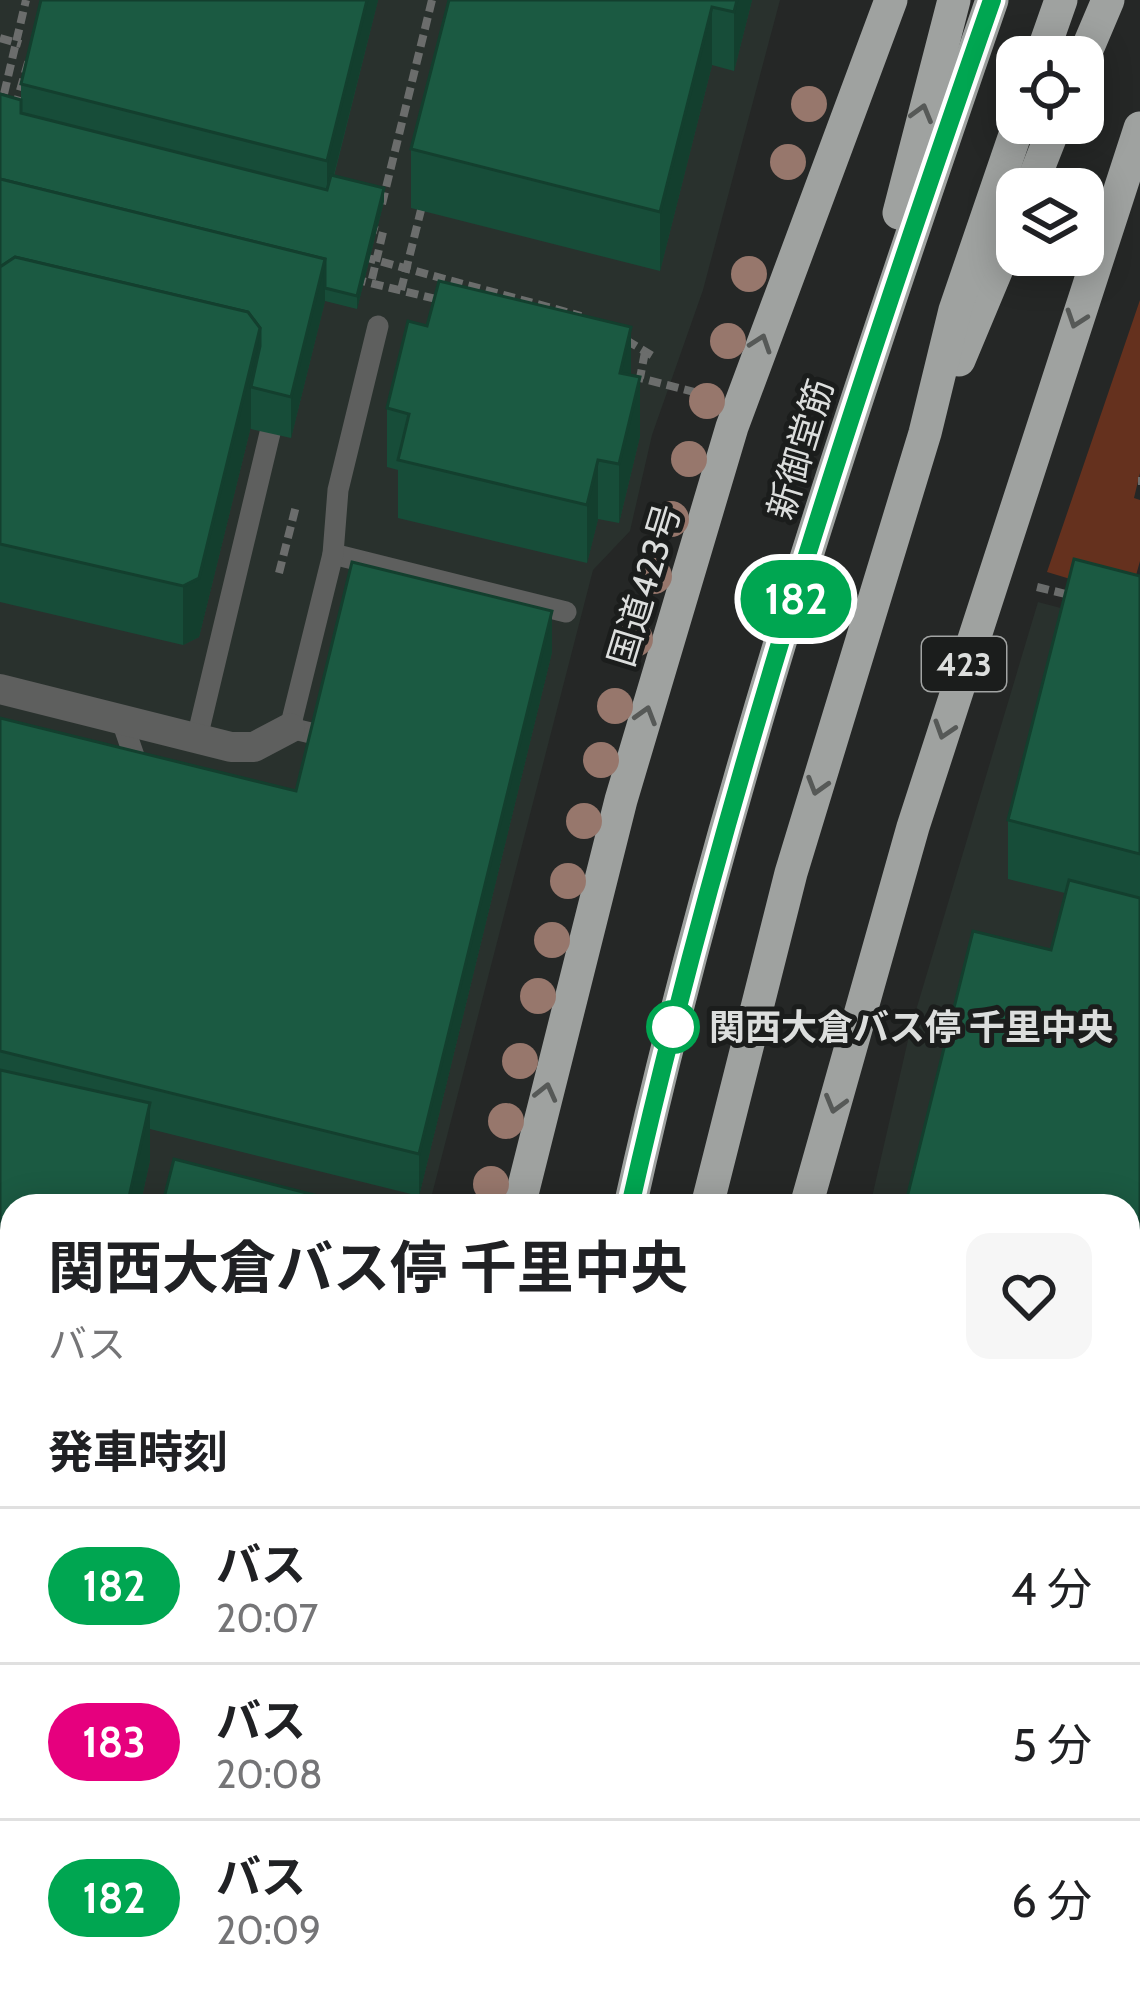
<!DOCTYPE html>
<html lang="ja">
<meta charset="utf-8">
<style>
:root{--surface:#fff;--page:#f6f6f6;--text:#202124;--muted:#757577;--line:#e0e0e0}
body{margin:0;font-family:Cabin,"Noto Sans JP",sans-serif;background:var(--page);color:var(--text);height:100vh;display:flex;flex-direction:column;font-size:45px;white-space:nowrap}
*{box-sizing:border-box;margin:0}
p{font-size:39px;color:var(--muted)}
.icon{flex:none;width:66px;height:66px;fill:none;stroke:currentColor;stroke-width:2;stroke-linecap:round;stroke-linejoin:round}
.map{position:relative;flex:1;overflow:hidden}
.details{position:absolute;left:0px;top:1194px;width:1140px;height:807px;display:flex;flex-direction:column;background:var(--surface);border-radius:36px 36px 0 0;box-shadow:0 6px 30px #0003}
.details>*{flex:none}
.badge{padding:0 24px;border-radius:39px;font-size:42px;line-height:78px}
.controls{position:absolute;left:996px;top:36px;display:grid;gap:24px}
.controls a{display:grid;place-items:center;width:108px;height:108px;border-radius:24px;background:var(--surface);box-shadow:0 6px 30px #0003;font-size:60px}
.map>.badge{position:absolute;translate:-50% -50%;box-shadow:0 0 0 6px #fff}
h2{padding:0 48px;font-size:45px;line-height:108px}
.round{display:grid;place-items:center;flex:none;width:126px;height:126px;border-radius:24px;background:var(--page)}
.summary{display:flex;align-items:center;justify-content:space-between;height:204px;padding:0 48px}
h1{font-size:57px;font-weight:700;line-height:90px}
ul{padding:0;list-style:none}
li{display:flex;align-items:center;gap:36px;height:156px;padding:0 48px;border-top:3px solid var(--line)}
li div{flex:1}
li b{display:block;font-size:45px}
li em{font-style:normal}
li .badge{min-width:132px;font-weight:700;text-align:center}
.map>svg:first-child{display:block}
.built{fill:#29312d}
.green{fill:#65311e}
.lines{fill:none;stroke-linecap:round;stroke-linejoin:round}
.path{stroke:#6b6d6c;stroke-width:8;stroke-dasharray:12 6;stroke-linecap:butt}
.service{stroke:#5e5f5e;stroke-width:21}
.minor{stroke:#5e5f5e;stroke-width:30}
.tertiary{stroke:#5e5f5e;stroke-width:30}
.trunk{stroke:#9fa2a0;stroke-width:33}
.path-bridge{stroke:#6b6d6c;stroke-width:8;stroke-dasharray:12 6;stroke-linecap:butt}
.tree{fill:#97776c}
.wall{fill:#174d39}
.shaded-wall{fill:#133f2e}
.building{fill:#1b5a42;stroke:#133f2e;stroke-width:3}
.oneway{stroke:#565957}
.line-casing{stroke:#fff;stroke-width:27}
.line{stroke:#00a651;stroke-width:18}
.stop-dot{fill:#fff;stroke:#00a651;stroke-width:6}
.labels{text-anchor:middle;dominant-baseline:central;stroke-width:10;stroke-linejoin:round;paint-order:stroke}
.shield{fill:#1b1d1c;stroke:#a2a4a3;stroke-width:3}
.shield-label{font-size:33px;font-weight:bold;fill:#dcdedd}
.street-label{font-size:36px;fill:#dcdedd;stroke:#1b1d1c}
.stop-label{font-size:36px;font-weight:bold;fill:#dcdedd;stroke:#1b1d1c;text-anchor:start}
</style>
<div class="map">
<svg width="1140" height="2000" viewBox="0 0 1140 2000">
<rect width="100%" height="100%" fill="#252726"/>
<g class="built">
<polygon points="0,0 780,0 703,290 652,435 630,531 593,570 429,1206 12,1206 12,1547 0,1545"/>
<polygon points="1038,602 1140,629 1140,1725 1128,1723 1128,1206 870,1206 911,1027"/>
</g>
<polygon class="green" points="1140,300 1140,473 1134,498 1140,500 1140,561 1130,597 1047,572"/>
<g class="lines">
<g class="path">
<polyline points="15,108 29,59"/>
<polyline points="0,111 26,0"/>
<polyline points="382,204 432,0"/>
<polyline points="364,257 581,316"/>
<polyline points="626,340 656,358"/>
<polyline points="645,352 640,378 702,394"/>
<polyline points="1138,481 1140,481"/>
<polyline points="279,573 296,506"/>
<polyline points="1037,587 1074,596"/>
<polyline points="952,2000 954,1989"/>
</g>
<g class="service">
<polyline points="333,554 566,612"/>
<polyline points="122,721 135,759 131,779"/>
<polyline points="319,735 290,728 333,554 338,490 378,326"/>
<polyline points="197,738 270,433"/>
</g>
<polyline class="minor" points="0,689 231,747 254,747 290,728"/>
<g class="tertiary">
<polyline points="0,1600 12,1602"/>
<polyline points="0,1664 12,1666"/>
<polyline points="1128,1780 1140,1782"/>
<polyline points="1128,1847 1140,1849"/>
<polyline points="190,2000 191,1989"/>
</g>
<g class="trunk">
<polyline points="1041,57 1061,0"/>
<polyline points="1083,59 1108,0"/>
<polyline points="1030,189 1056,123"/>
<polyline points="899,213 954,0"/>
<polyline points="959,360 1017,221"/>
<polyline points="519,1206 621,800 732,427 891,0"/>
<path d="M630 1206C721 796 855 396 992 0"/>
<polyline points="707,1206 791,873 925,433 955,310 1019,123"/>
<polyline points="806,1206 913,827 1140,128"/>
<polyline points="385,2000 387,1989"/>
<polyline points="482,2000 484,1989"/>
<polyline points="557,2000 559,1989"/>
<polyline points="657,2000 659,1989"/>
</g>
<g class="path-bridge">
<polyline points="0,38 21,44"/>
<polyline points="366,227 383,232 371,283"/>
<polyline points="354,279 444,301"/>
<polyline points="401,290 421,210"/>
</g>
</g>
<g class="tree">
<circle cx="809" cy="104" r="18"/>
<circle cx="788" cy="162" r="18"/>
<circle cx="749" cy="274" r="18"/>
<circle cx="728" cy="341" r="18"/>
<circle cx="707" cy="401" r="18"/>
<circle cx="689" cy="459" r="18"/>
<circle cx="671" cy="519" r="18"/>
<circle cx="654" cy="576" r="18"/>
<circle cx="635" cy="639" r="18"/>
<circle cx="615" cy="706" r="18"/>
<circle cx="601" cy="760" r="18"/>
<circle cx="584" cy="821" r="18"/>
<circle cx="568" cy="881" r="18"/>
<circle cx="552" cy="940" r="18"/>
<circle cx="538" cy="996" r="18"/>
<circle cx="520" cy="1061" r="18"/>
<circle cx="506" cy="1121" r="18"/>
<circle cx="491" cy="1184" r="18"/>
</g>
<g class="wall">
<polygon points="41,0 378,0 334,176 384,201 357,309 325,301 291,438 251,429 251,426 199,637 183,645 0,602 0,94 21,100 21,84"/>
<polygon points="449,0 752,0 734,71 712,65 660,271 411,208 411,149"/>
<polygon points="631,375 640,436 619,523 598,519 587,563 398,518 398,470 387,467 387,408"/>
<polygon points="1140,576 1140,1669 1128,1666 1128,1206 1051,950 1065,893 1008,879 1008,820"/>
<polygon points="552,652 419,1196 150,1129 150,1160 140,1206 12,1206 12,1509 0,1507 0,718 296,791"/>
<polygon points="0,1884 12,1886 12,1989 107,1989 104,2000 32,2000 0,1994"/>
</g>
<g class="shaded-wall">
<polygon points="367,0 378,0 327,202 327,161"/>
<polygon points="737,0 752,0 734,71 734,12"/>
<polygon points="712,7 712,65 660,271 660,212"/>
<polygon points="384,188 384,201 357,309 357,296"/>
<polygon points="325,259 325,301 291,438 291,397"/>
<polygon points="631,327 631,385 620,373"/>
<polygon points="260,328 260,389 251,387 251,426 199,637 183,645 183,586"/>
<polygon points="640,377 640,436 619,523 619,464"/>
<polygon points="598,460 598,519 587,563 587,505"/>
<polygon points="552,611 552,652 419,1196 419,1154"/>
<polygon points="150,1103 150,1160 140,1206 127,1206"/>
</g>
<g class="building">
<polygon points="41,0 367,0 327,161 21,84"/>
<polygon points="449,0 737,0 734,12 712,7 660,212 411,149"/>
<polygon points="0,94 21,100 21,113 327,190 331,175 384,188 357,296 325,288 325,259 0,179"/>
<polygon points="0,179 325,259 291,397 251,387 260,346 260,328 248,312 15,257 0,267"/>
<polygon points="15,257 248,312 260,328 199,578 183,586 0,544 0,267"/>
<polygon points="439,281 631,327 620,373 640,377 619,464 598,460 587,505 398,460 409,414 387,408 408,321 427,326"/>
<polygon points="1074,559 1140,576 1140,854 1008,820"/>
<polygon points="352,562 552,611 419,1154 0,1051 0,718 296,791"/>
<polygon points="1069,880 1140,898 1140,1613 1128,1610 1128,1206 905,1206 973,931 1051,950"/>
<polygon points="0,1070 150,1103 127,1206 12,1206 12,1453 0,1450"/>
<polygon points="174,1159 357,1206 162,1206"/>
<polygon points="0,1884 12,1886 12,1962 0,1960"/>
<polygon points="993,1989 1128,1989 1140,1991 1140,2000 990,2000"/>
</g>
<defs><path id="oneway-chevron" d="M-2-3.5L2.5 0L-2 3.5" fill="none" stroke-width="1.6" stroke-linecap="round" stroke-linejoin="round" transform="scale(3)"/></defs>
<g class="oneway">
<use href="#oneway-chevron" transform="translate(922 113) rotate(-74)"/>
<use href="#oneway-chevron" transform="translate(1076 319) rotate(109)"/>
<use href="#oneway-chevron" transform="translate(761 343) rotate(-71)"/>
<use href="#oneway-chevron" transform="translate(646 715) rotate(-73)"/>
<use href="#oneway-chevron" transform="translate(944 730) rotate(108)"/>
<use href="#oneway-chevron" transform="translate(817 786) rotate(107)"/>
<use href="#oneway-chevron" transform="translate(546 1092) rotate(-76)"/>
<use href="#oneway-chevron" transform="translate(835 1104) rotate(106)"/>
</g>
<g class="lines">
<g class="line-casing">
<path id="line" d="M630 1206C722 797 854 396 992 0"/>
</g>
<use href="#line" class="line"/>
</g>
<circle class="stop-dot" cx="673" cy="1027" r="24"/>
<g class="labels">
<rect class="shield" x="922" y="637" width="84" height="54" rx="9"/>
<g class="shield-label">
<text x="964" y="664">423</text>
</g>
<g class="street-label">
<text transform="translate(800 449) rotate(-73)">新御堂筋</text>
<text transform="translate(644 585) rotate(-73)">国道423号</text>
</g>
<g class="stop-label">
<text x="709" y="1027">関西大倉バス停 千里中央</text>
</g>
</g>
</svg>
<div class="controls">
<a><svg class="icon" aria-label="locate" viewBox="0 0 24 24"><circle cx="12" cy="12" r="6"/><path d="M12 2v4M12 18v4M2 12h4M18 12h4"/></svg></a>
<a><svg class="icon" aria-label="layers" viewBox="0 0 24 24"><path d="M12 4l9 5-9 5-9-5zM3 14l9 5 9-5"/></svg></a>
</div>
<b class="badge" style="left:796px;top:599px;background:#00a651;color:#fff">182</b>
<section class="details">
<div class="summary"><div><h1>関西大倉バス停 千里中央</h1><p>バス</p></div><a class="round"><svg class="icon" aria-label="heart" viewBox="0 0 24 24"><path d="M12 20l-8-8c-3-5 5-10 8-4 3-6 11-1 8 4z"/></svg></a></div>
<h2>発車時刻</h2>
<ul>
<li><span class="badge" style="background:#00a651;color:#fff">182</span><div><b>バス</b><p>20:07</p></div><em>4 分</em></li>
<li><span class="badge" style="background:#e6007e;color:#fff">183</span><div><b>バス</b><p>20:08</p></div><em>5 分</em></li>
<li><span class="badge" style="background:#00a651;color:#fff">182</span><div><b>バス</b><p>20:09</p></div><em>6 分</em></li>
</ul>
</section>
</div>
